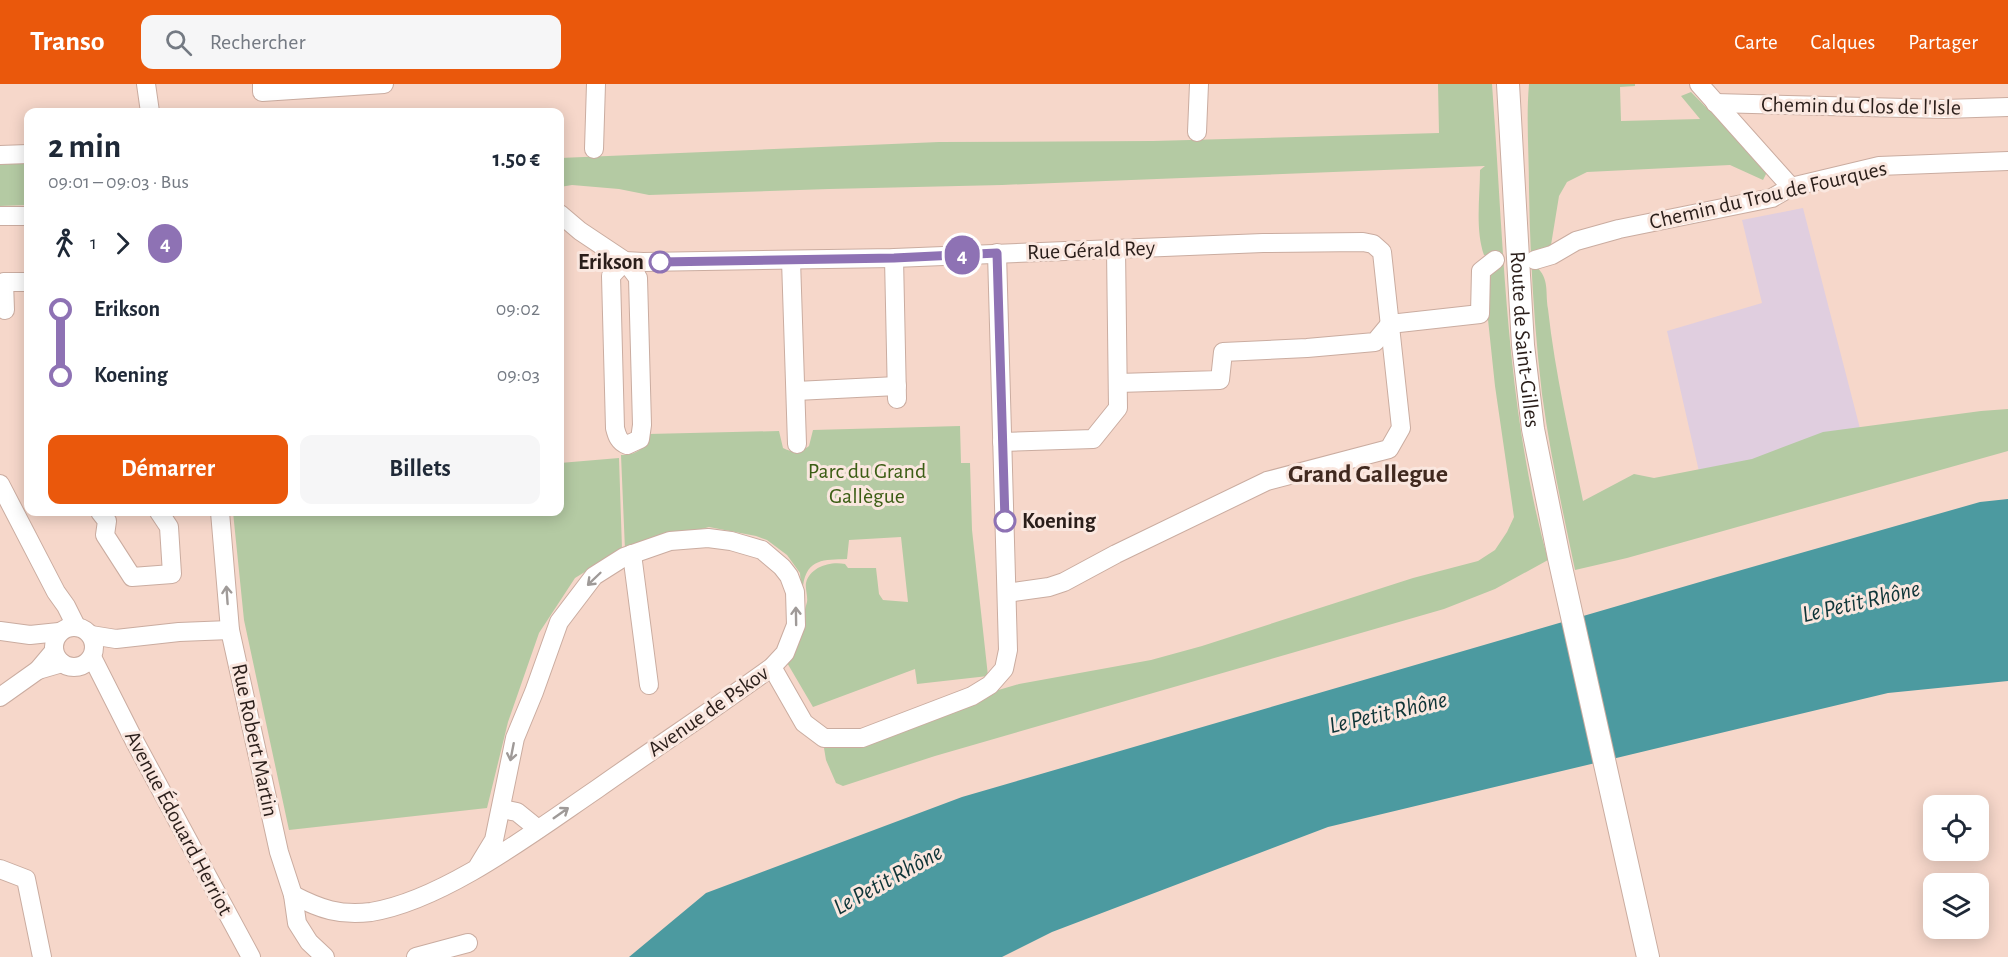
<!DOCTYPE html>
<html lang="fr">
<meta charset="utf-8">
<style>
:root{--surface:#fff;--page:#f6f6f7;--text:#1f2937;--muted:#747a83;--accent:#ea580c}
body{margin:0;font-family:"Alegreya Sans",sans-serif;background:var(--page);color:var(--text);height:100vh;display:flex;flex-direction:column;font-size:22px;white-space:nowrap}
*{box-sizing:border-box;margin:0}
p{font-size:20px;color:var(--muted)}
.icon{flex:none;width:33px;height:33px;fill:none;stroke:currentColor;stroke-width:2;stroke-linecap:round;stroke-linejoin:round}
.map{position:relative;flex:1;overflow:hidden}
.side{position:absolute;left:24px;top:24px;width:540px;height:408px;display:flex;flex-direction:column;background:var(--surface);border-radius:12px;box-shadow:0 3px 15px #0003}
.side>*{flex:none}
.badge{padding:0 12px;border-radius:20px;font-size:21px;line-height:39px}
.fabs{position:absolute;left:1923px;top:711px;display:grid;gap:12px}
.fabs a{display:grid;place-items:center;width:66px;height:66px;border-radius:12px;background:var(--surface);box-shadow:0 3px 15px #0003;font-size:30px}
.map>.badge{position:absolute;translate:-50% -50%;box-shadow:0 0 0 3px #fff}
.legs{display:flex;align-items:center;gap:9px;height:66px;padding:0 24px;font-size:20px}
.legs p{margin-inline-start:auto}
.head{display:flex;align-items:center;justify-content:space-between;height:102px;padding:0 24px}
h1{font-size:33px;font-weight:700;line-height:45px}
.action{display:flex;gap:12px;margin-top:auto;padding:12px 24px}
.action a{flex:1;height:69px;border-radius:12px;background:var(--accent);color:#fff;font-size:24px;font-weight:700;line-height:69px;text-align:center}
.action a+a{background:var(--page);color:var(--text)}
ul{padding:0 24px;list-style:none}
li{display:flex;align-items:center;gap:21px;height:66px;font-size:22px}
li i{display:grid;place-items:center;width:9px;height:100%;margin:0 8px;background:currentColor}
li i::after{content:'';width:15px;height:15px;margin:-8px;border:4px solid;border-radius:50%;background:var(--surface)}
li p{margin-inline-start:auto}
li:first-child i{background:linear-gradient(#0000 50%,currentColor 0)}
li:last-child i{background:linear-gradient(currentColor 50%,#0000 0)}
header{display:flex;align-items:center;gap:36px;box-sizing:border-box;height:84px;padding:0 30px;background:var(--accent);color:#fff}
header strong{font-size:28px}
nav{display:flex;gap:33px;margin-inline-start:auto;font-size:21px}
.search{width:420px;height:54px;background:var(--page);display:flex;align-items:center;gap:15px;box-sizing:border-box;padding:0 21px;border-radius:12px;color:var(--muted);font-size:22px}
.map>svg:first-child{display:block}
.industrial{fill:#e0cedf}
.green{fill:#b4caa3}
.water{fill:#4c9aa0}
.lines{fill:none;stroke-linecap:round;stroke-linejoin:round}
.minor-casing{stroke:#caaca0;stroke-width:20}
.major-casing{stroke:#caaca0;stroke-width:24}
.minor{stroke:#fff;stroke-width:18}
.major{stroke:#fff;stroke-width:22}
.oneway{stroke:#9f9a98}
.line-1-casing{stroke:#fff;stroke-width:14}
.line-1{stroke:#8e72b4;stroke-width:9}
.stop-1-dot{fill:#fff;stroke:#8e72b4;stroke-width:3}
.labels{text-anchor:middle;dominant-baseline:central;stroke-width:6;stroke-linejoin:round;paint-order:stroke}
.street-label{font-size:22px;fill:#2a1e1a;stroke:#fae7df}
.stop-label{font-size:22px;font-weight:bold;fill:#2a1e1a;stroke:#fae7df;text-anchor:end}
.park-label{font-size:22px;fill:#3b5d14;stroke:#fae7df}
.water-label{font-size:24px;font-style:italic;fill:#0e3437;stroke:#fae7df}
.quarter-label{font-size:26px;font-weight:bold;fill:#40291f;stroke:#fae7df}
</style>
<header>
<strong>Transo</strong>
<div class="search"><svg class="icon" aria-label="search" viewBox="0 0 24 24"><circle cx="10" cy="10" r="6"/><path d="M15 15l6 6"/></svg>Rechercher</div>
<nav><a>Carte</a><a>Calques</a><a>Partager</a></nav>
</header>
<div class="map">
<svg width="2008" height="873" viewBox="0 0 2008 873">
<rect width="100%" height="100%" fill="#f6d7ca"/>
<polygon class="industrial" points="1803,124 1864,360 1700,392 1667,247 1762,219 1742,136"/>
<g class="green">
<path d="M1438 0H1492C1504 160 1505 321 1548 476L1495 505 1444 525 935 672 843 702 836 699 826 676 824 664 833 660 889 651 925 640 982 616 995 607 1019 600 1151 576 1202 562 1413 494 1478 477 1495 466 1507 448 1514 433 1495 302 1487 226 1489 173 1484 171C1475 145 1480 113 1480 86L1485 82 1002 101 829 105 649 111 619 105 572 101 560 103V74L939 58 1153 57 1439 49Z"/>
<path d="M1529 0H1635V2L1620 3 1621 37 1700 35 1681 12 1691 8 1768 86 1763 96 1730 81 1587 88 1567 98 1559 112 1551 161 1536 182C1550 196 1545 207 1548 225 1555 289 1570 353 1583 417L1634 390 1654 394 1752 375 1823 348 1981 327 2008 325V367L1627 474 1575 486C1563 428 1550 370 1542 310 1534 242 1530 174 1529 105 1529 70 1526 35 1529 0Z"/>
<polygon points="28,79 28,121 0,122 0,80"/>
<path d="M960 342 961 379H970L972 446 988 592 917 600 915 585 813 623 786 577C793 558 802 538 807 518 808 512 805 505 806 499 810 483 830 477 845 480L848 484H876L879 510 883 516 908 518 901 453 849 456 847 475C824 476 807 474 803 502H801L800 489 787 471 767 456 756 452 709 443 625 466 621 371C636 371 646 365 648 350L779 347 783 364C792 369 801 369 809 362L813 346Z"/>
<polygon points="619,374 622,465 575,494 539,549 508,638 487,724 289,746 244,536 233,428 560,428 560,379"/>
</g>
<polygon class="water" points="2008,415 2008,597 1888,609 1328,743 1052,848 1002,873 629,873 706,809 962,713 1717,493 1980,418"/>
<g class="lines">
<g class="minor-casing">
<g id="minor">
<polyline points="146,0 150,28"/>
<polyline points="262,0 262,8 384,0"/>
<polyline points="1699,0 1791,103"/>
<polyline points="1715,19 1944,25 2008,23"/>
<polyline points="1197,48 1199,0"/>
<polyline points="594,65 596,0"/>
<polyline points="0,71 28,70"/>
<polyline points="560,130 580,147 625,177 643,178 894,174 1263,159 1363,158 1373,160 1382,168 1401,344 1389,365 1267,397 1116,470 1064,498 1049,503 1007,509"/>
<polyline points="0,132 28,132"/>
<polyline points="894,174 897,315"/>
<polyline points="791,176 797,360"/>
<polyline points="1535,176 1552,171 1576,157 1619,145 1772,114 1791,103 1879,82 2008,77"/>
<path d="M625 177 638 194 642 341 640 355 627 361C619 358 617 352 615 344L611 192Z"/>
<polyline points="5,226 4,198 28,198"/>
<polyline points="1118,299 1220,296 1223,268 1307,264 1375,258 1390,240 1480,230 1481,187 1495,176"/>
<polyline points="796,307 897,302"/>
<polyline points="1002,358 1093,355 1118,324 1116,165"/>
<polyline points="0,400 56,508 66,522 76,542"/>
<polyline points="100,428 107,437 105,451 132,493 172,490 169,443 159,428"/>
<polyline points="220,428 230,546 279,768 293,811 297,839 309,858 325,873"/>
<polyline points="632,470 649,601"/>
<circle cx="74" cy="563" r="20"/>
<polyline points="0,547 30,551 59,548"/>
<polyline points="91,551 116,555 179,548 230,546"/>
<polyline points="54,567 38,586 62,579"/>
<polyline points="92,573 135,658 251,873"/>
<polyline points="772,583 804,639 824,654 862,654 972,612 990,601 1004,585 1008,566 997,169"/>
<polyline points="0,613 38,586"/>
<polyline points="502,725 517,728 538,745"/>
<polyline points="0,785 26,795 42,873"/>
<path d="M293 811C320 825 340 832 371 828 445 816 535 747 597 705 655 664 714 625 772 583L785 569 796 541 795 508 789 492 782 483 762 466 731 457 708 454 670 457 624 473 594 492 559 538 534 608 515 654 494 756 477 784"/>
<polyline points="416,873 468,859"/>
</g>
</g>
<g class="major-casing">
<g id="major">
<path id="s1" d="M1508 0 1523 261 1533 345 1559 474 1648 873"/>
</g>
</g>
<use href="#minor" class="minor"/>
<use href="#major" class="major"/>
</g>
<defs><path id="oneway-shaft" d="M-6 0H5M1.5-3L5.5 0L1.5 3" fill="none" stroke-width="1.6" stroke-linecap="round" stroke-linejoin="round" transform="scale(1.5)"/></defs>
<g class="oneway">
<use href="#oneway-shaft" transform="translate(594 495) rotate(136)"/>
<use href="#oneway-shaft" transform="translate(227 511) rotate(-94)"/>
<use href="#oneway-shaft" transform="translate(796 532) rotate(-91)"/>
<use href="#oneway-shaft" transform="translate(512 668) rotate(101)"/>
<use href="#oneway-shaft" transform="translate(561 729) rotate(-35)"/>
</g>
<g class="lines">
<g class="line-1-casing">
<polyline id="line-1" points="660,178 894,174 997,169 1005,437"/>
</g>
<use href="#line-1" class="line-1"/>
</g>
<g class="stop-1-dot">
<circle cx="660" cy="178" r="10"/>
<circle cx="1005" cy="437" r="10"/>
</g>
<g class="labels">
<g class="street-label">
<text transform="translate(1861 22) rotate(1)">Chemin du Clos de l'Isle</text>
<text transform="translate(1768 111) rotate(-13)">Chemin du Trou de Fourques</text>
<text transform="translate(1091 166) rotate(-2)">Rue Gérald Rey</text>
<text stroke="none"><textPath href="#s1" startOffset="256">Route de Saint-Gilles</textPath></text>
<text transform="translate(708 627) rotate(-35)">Avenue de Pskov</text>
<text transform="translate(255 656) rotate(78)">Rue Robert Martin</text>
<text transform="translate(179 739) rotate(62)">Avenue Édouard Herriot</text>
</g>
<g class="stop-label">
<text x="644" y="178">Erikson</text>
<text x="1022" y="437" text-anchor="start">Koening</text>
</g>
<g class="park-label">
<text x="867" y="387">Parc du Grand<tspan x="867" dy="25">Gallègue</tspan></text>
</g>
<g class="water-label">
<text transform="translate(1861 518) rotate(-13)">Le Petit Rhône</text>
<text transform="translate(1388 629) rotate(-13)">Le Petit Rhône</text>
<text transform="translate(888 796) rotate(-29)">Le Petit Rhône</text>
</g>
<g class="quarter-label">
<text x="1368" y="390">Grand Gallegue</text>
</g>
</g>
</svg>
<div class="fabs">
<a><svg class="icon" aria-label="locate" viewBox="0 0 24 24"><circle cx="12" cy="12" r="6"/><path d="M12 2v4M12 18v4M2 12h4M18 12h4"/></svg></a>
<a><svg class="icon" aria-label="layers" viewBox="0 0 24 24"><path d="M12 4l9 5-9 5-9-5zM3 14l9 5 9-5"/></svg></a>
</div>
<b class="badge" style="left:962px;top:171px;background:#8e72b4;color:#fff">4</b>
<section class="side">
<div class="head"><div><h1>2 min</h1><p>09:01 – 09:03 · Bus</p></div><b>1.50 €</b></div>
<div class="legs"><svg class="icon" aria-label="walk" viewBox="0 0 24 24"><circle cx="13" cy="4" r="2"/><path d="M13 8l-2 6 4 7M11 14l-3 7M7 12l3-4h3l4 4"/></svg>1<svg class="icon" aria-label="forward" viewBox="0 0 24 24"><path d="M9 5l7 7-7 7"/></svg><b class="badge" style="background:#8e72b4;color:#fff">4</b></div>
<ul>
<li><i style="color:#8e72b4"></i><b>Erikson</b><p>09:02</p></li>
<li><i style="color:#8e72b4"></i><b>Koening</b><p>09:03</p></li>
</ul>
<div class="action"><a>Démarrer</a><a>Billets</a></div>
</section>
</div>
